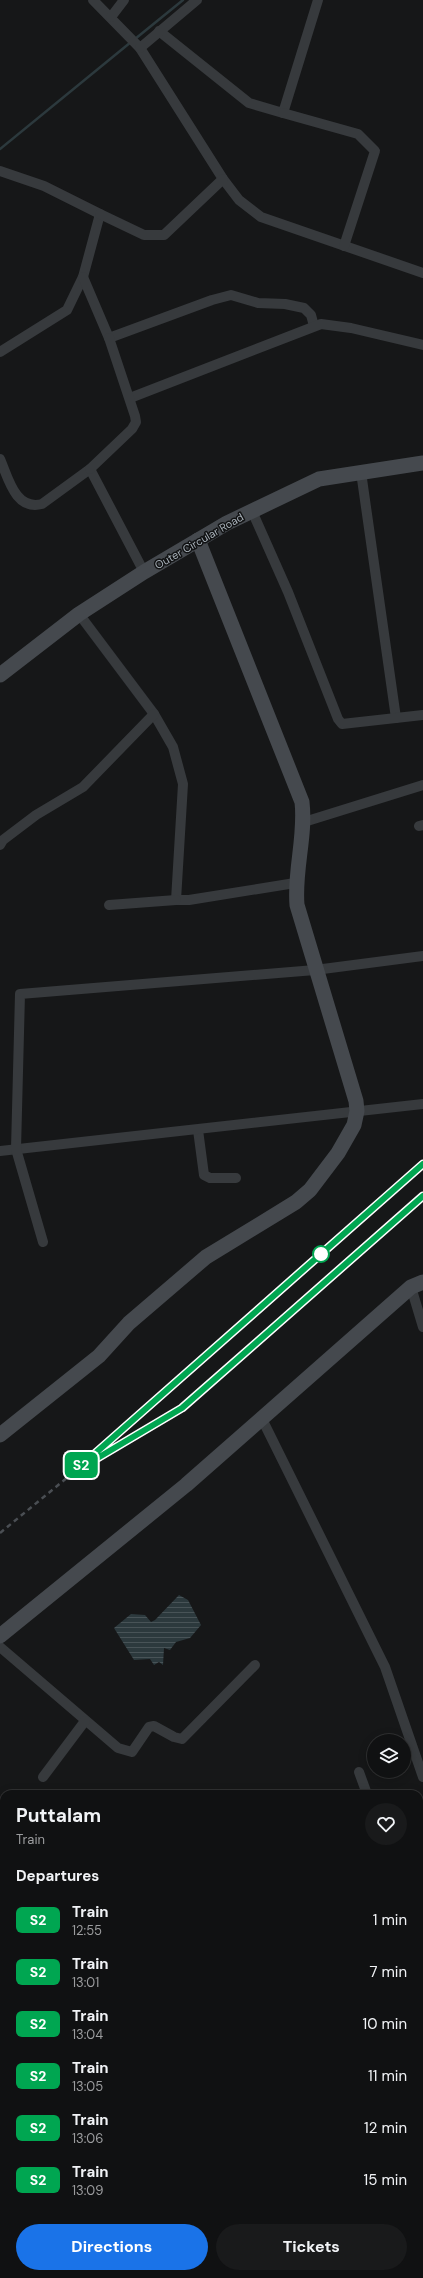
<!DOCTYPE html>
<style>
:root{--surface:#101112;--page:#191a1b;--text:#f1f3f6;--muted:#9c9d9f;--line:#303132;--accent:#1a73e8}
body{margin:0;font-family:"DM Sans",sans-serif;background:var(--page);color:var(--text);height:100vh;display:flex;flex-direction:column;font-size:15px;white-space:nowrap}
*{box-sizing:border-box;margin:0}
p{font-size:13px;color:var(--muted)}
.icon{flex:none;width:22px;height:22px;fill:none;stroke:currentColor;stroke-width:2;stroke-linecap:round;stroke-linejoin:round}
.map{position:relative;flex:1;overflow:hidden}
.panel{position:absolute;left:0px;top:1790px;width:423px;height:488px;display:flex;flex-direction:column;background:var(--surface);border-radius:12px 12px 0 0;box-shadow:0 2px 10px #0003,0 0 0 1px var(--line)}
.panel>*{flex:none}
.badge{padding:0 8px;border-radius:6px;font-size:14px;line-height:26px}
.buttons{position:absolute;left:367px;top:1734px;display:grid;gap:8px}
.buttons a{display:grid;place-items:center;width:44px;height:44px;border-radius:50%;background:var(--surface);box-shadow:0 2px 10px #0003,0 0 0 1px var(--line);font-size:20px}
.map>.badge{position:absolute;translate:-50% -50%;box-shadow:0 0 0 2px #fff}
h2{padding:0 16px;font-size:15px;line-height:36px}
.round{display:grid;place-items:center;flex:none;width:42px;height:42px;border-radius:21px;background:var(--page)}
.overview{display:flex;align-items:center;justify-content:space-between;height:68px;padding:0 16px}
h1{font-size:19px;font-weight:700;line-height:30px}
.cta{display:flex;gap:8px;margin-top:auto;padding:8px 16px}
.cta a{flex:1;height:46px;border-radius:24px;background:var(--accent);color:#fff;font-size:16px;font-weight:700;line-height:46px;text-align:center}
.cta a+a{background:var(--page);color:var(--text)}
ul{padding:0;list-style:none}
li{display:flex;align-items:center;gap:12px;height:52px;padding:0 16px}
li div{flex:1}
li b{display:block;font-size:15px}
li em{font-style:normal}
li .badge{min-width:44px;font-weight:700;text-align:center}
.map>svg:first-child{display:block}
.green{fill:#1f271e}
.water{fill:url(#water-rules)}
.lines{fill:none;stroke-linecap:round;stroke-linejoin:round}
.stream{stroke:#2c393d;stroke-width:2.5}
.canal{stroke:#2c393d;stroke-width:9}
.street{stroke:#373a3d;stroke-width:10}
.secondary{stroke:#45494e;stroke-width:15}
.highway{stroke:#63696f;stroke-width:19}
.rail{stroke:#4a4e53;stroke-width:2.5;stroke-dasharray:5 4;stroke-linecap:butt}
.line-casing{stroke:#fff;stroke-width:9}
.line{stroke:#00a651;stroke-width:6}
.stop-dot{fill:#fff;stroke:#00a651;stroke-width:2}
.labels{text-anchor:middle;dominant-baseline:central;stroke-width:3;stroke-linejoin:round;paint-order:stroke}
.street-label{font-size:11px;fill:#a8b1b9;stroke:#111213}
</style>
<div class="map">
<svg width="423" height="2278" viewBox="0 0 423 2278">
<defs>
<pattern id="water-rules" width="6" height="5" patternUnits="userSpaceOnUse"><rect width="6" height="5" fill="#2c393d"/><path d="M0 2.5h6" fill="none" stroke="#485357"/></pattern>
</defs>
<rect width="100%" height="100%" fill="#161718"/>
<polygon class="green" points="305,2274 418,2274 420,2278 303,2278"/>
<polygon class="water" points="179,1595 188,1600 201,1625 190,1638 176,1642 170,1650 164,1648 163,1665 159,1662 154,1665 150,1659 134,1660 114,1628 131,1614 145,1615 151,1622 155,1620"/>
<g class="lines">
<g class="stream">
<polyline points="135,39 183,0"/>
<polyline points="0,149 131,42"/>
</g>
<g class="canal">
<polyline points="419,1930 423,1929"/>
<polyline points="183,2278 183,2274"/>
</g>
<g class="street">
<polyline points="93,0 140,48 223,179 239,200 261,217 423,273"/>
<polyline points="111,17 124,0"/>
<polyline points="159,31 249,103 283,113 318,0"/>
<polyline points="140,48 197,0"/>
<polyline points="283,113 358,134 375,151 344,246"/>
<polyline points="0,171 44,186 100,214 83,277 67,310 0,352"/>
<polyline points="100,214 144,235 164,235 223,179"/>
<polyline points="83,277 109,338 212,300 231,295 258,303 285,304 304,308 311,315 314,326"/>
<polyline points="130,398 321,324 351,328 423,345"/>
<path d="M0 459C8 477 15 511 42 504L90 469 144 572"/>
<polyline points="90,469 132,429 136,422 135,416 109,338"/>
<polyline points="361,472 396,718"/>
<polyline points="252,511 288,592 338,719 342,724 423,715"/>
<polyline points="79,614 154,714 173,747 183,784 176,900 189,900 295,883"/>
<polyline points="304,822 423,785"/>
<polyline points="419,826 423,825"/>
<polyline points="0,845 3,840 36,815 83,787 154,714"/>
<polyline points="109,905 176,900"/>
<polyline points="198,1130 204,1175 210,1178 236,1178"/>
<polyline points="0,1151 423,1104"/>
<polyline points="43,1242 16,1149 20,994 315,970 423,956"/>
<polyline points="411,1287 423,1327"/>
<polyline points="262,1419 385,1667 423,1777"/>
<polyline points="0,1647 118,1748 132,1752 149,1727 154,1726 174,1737 182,1739 255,1665"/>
<polyline points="359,1772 367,1794"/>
<polyline points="43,1777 85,1721"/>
<polyline points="0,1848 4,1842"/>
<polyline points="419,1938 423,1935"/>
<polyline points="419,2192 423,2190"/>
<polyline points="19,2278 20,2274"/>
<polyline points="116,2278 117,2274"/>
<polyline points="193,2278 194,2274"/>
<polyline points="275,2278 281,2274"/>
</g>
<g class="secondary">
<polyline points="0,675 79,614 144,572 227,523 319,479 423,463"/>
<path d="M0 1435 99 1356 129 1323 206 1257 296 1202 310 1190 338 1153 354 1125 357 1111 356 1101 297 905C294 870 306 837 302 802L198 540"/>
<polyline points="0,1636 186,1485 411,1287 423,1282"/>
<polyline points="419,1808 423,1806"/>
<polyline points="419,2100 423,2103"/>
</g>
<g class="highway">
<polyline points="0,1824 4,1826"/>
<polyline points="419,2153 423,2159"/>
</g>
<g class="rail">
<polyline points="91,1457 423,1164"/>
<polyline points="0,1533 74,1472 182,1408 423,1196"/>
</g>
</g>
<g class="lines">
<g class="line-casing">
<polyline id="line" points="423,1164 74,1472 182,1408 423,1196"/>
</g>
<use href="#line" class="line"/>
</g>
<circle class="stop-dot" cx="321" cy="1254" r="8"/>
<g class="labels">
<g class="street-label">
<text transform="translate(199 541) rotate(-30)">Outer Circular Road</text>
</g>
</g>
</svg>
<div class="buttons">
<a><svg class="icon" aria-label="layers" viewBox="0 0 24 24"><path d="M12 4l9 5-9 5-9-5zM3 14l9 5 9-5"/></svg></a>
</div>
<b class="badge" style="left:81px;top:1465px;background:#00a651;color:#fff">S2</b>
<section class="panel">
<div class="overview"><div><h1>Puttalam</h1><p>Train</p></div><a class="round"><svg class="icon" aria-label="heart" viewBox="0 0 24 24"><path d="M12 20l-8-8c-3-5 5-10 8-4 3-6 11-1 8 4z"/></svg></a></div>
<h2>Departures</h2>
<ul>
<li><span class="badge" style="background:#00a651;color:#fff">S2</span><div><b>Train</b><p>12:55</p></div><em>1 min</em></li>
<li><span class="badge" style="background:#00a651;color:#fff">S2</span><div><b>Train</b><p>13:01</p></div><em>7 min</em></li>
<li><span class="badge" style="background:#00a651;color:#fff">S2</span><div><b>Train</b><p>13:04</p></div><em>10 min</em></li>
<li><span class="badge" style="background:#00a651;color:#fff">S2</span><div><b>Train</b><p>13:05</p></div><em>11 min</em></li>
<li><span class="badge" style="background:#00a651;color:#fff">S2</span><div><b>Train</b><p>13:06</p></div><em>12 min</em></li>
<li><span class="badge" style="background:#00a651;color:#fff">S2</span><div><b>Train</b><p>13:09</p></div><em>15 min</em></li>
</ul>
<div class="cta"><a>Directions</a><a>Tickets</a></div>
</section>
</div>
